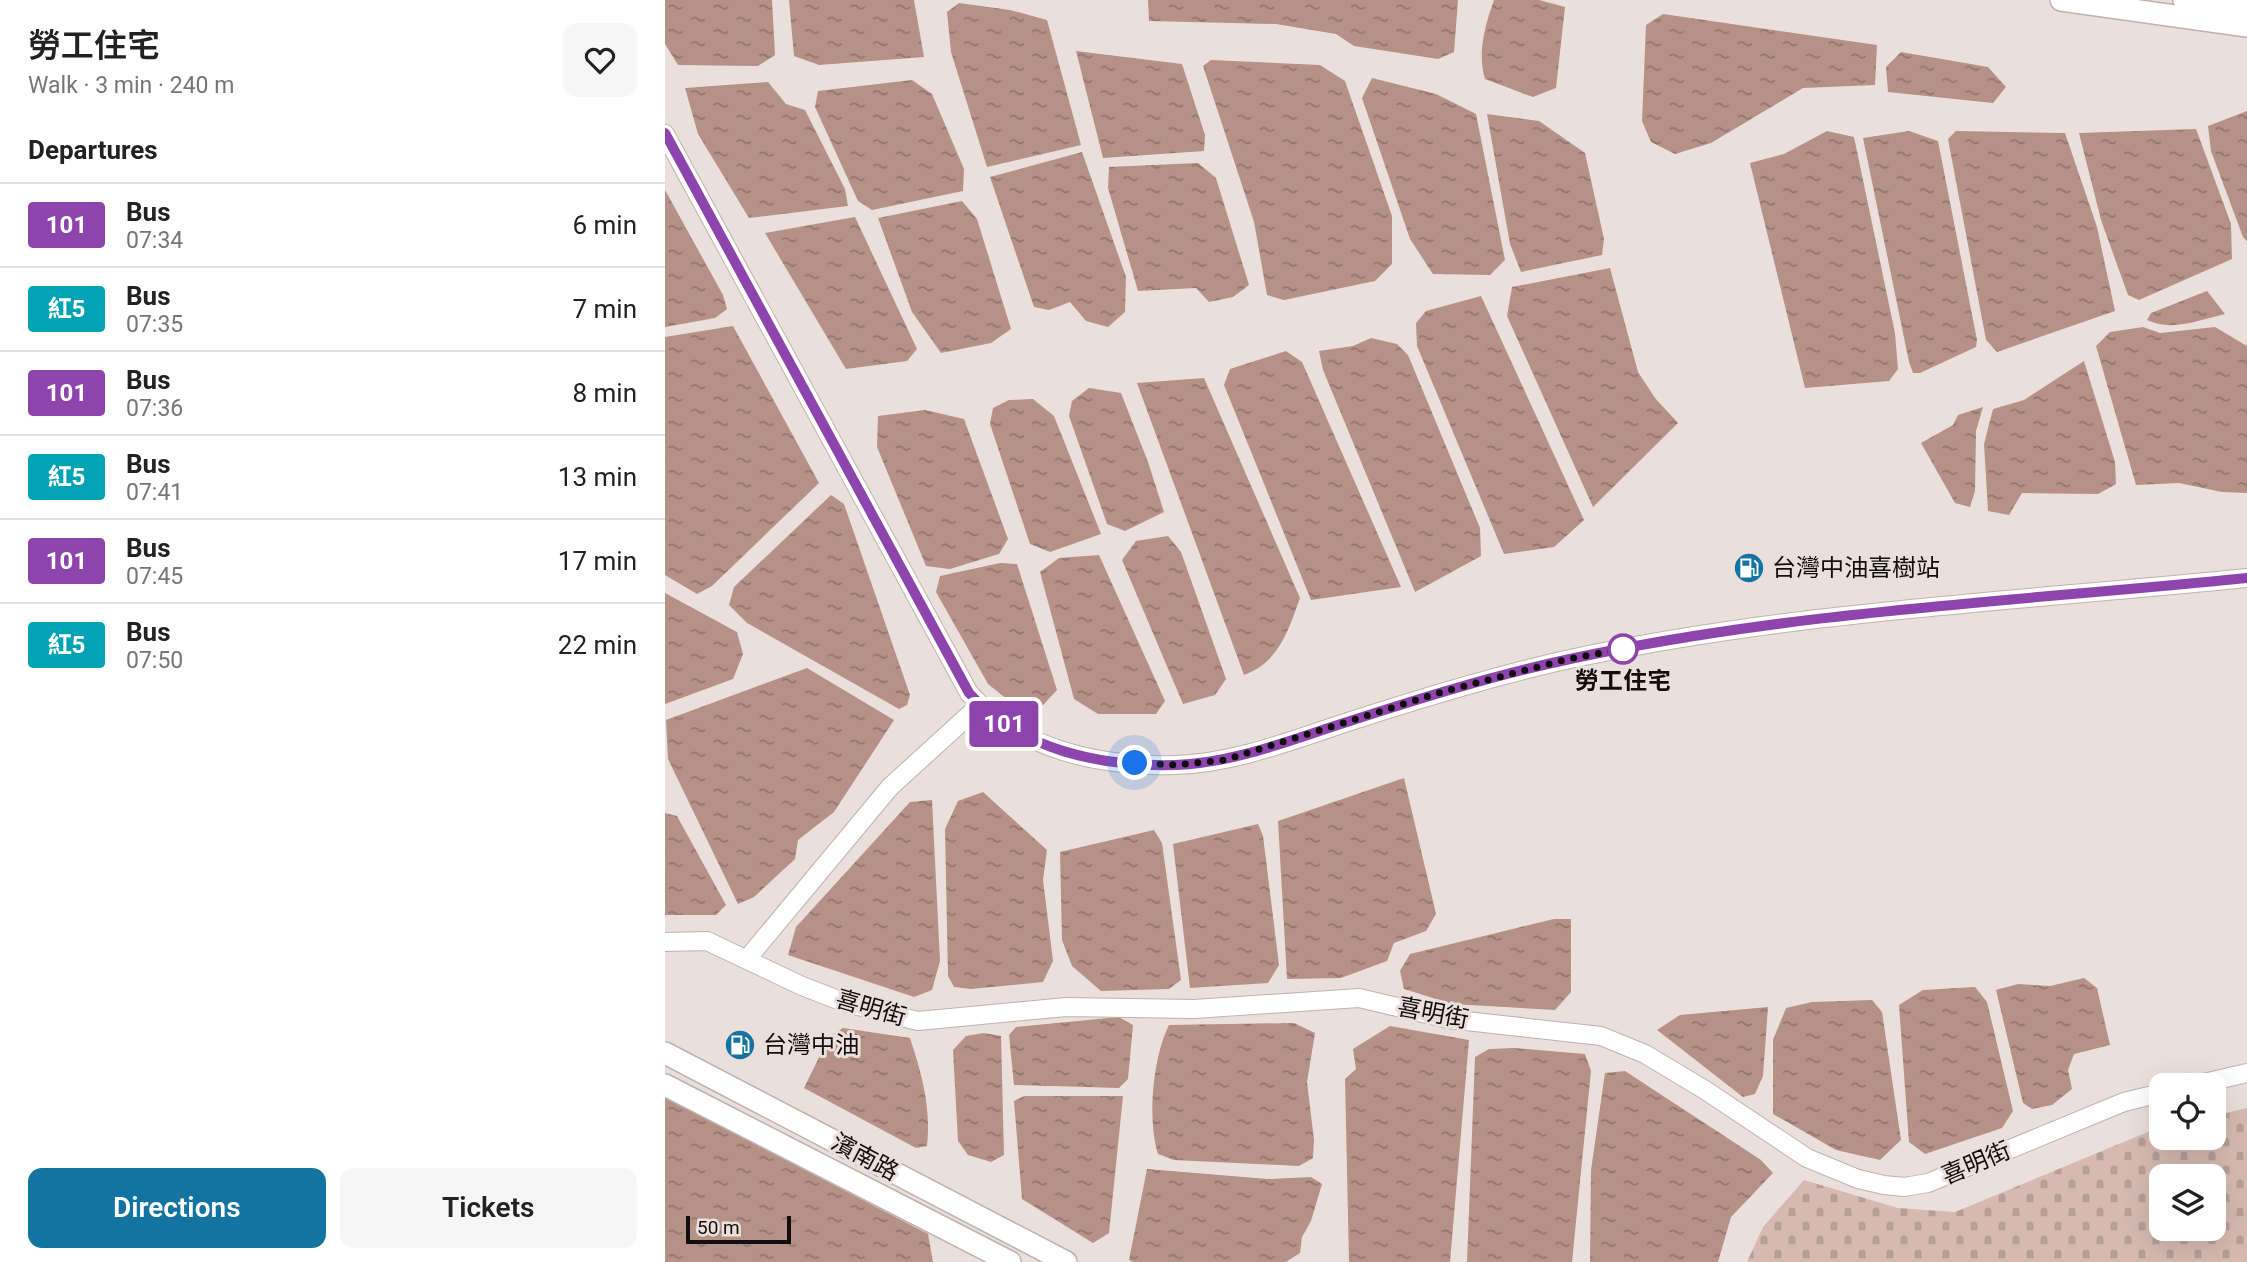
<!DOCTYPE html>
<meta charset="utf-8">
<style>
:root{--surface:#fff;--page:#f6f6f6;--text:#222;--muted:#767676;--line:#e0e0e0;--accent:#1373a1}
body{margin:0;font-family:Roboto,"Noto Sans TC",sans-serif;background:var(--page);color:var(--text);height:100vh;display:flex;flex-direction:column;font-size:26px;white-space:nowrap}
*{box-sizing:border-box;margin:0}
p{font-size:23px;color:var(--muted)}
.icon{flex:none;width:38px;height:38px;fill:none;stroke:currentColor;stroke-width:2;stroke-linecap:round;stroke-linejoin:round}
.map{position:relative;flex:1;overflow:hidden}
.side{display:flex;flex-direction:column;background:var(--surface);width:665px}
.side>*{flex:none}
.badge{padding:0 14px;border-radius:5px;font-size:24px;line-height:46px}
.controls{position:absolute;left:1484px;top:1073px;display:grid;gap:14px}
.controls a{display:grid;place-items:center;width:77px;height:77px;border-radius:14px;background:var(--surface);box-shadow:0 7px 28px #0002;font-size:35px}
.scale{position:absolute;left:21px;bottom:18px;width:105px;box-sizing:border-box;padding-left:7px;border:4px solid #120e0d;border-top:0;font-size:19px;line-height:24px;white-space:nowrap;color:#120e0d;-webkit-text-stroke:5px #ebdfdb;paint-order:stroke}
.you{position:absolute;width:35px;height:35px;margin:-18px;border:5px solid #fff;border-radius:50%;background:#1a73e8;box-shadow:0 0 0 10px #1a73e833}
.map>.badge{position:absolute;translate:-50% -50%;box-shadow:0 0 0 4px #fff}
h2{padding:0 28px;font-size:26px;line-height:63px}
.round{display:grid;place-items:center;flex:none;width:74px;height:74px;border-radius:14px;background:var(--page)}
.overview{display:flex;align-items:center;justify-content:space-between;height:119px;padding:0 28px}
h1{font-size:33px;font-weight:600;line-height:52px}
.cta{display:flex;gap:14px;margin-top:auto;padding:14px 28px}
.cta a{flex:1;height:80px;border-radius:14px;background:var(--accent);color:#fff;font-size:28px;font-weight:600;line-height:80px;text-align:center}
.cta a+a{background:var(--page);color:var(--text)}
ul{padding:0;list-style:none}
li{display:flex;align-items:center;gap:21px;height:84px;padding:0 28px;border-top:2px solid var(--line)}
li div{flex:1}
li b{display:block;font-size:26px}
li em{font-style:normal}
li .badge{min-width:77px;font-weight:700;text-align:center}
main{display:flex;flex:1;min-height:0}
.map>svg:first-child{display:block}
.cemetery{fill:url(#cemetery-stones);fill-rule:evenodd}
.water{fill:url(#water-ripples)}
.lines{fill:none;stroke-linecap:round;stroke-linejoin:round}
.minor-casing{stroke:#beb2ae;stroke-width:20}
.major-casing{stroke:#beb2ae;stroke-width:24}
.minor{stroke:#fff;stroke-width:18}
.major{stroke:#fff;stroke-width:21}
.line-casing{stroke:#fff;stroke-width:16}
.line{stroke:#8e44ad;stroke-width:10}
.walk{stroke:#120e0d;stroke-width:7;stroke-dasharray:0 12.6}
.stop-dot{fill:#fff;stroke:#8e44ad;stroke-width:3.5}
.labels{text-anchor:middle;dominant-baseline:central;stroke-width:6;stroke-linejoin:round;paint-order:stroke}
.poi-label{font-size:24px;fill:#120e0d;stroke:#ebdfdb;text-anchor:start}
.stop-label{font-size:24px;font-weight:bold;fill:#120e0d;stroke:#ebdfdb}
.street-label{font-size:24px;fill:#120e0d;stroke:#ebdfdb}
</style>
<main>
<section class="side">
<div class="overview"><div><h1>勞工住宅</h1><p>Walk · 3 min · 240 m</p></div><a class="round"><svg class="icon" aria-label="heart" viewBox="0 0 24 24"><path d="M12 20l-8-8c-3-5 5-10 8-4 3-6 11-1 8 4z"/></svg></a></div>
<h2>Departures</h2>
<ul>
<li><span class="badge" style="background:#8e44ad;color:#fff">101</span><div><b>Bus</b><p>07:34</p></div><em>6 min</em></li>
<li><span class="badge" style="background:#00a3b4;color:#fff">紅5</span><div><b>Bus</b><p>07:35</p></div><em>7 min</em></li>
<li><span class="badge" style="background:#8e44ad;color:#fff">101</span><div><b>Bus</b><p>07:36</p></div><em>8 min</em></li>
<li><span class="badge" style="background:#00a3b4;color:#fff">紅5</span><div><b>Bus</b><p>07:41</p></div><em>13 min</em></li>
<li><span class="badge" style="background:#8e44ad;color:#fff">101</span><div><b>Bus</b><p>07:45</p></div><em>17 min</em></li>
<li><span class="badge" style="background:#00a3b4;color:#fff">紅5</span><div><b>Bus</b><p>07:50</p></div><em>22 min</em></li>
</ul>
<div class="cta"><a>Directions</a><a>Tickets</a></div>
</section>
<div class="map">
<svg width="1582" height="1262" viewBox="0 0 1582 1262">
<defs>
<pattern id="cemetery-stones" width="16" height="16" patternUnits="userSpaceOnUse" patternTransform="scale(1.75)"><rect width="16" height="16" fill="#d6bab2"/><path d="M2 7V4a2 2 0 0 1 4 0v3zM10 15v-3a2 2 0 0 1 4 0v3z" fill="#b79f98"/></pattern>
<pattern id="water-ripples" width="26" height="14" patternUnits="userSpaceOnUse" patternTransform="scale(1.75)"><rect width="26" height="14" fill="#b59188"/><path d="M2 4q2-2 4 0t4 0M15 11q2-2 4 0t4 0" fill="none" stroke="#92756e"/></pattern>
</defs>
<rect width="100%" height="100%" fill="#ebdfdb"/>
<path class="cemetery" d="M1582 1108V1262H1082L1098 1227 1139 1180 1233 1208 1290 1212 1490 1129 1496 1128V1138H1549V1116ZM1496 1176H1549V1228H1496Z"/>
<g class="water">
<polygon points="0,0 107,0 110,55 93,66 13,65 0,44"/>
<polygon points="124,0 249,0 259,57 154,65 129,56"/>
<polygon points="483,0 793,0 789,52 773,59 689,46 671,34 611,24 484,21"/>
<path d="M829 0H874L900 7 891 88 868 97 820 79C812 52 820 26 829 0Z"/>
<polygon points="294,3 345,10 382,20 416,145 322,167 286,52 282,12"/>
<polygon points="998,14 1212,45 1210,85 1138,88 1046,143 1010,154 986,142 977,121 981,25"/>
<polygon points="411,51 517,64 540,135 539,151 438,158"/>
<polygon points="1236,52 1323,67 1341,87 1328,103 1223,92 1221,67"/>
<polygon points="546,60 655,65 680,81 727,216 727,264 710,281 619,300 602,295 589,222 538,66"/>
<polygon points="707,78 771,94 811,114 840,260 825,275 768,274 745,239 697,98"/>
<polygon points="247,80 267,94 299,169 298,191 207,210 193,201 150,107 153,91"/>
<polygon points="103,82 121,104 140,110 180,189 183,206 84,218 33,134 20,88"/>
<polygon points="1582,111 1582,241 1578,237 1546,151 1543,126"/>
<polygon points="822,114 874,121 920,153 939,239 937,255 856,272 845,244"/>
<polygon points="1531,129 1566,224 1567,259 1474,300 1463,295 1436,220 1414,133"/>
<polygon points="1162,131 1189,137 1230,333 1233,369 1224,381 1140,388 1085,163 1119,154"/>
<polygon points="1244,131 1273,141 1312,340 1311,347 1255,373 1248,373 1244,362 1198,138"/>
<polygon points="1291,131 1400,133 1432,227 1450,311 1332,352 1321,340 1283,139"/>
<polygon points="417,152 461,277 460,312 443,327 421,321 405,302 384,310 369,307 325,177"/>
<polygon points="533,163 551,178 584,285 568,297 544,302 531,288 473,291 443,188 444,167"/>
<polygon points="0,190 58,295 62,309 50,318 0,327"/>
<polygon points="297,201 312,219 346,329 326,343 276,353 247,312 213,218"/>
<polygon points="190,217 252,349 242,361 181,369 100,233"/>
<polygon points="945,268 973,372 990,398 1013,423 928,507 842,316 847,287"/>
<path d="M1542 291 1560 314C1534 320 1507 332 1482 320L1486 313Z"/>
<polygon points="816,296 919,520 889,547 839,554 752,346 751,323 761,311"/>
<polygon points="68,326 154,483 47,586 32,594 0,575 0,337"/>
<polygon points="1478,327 1495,333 1550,327 1582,346 1582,493 1557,492 1514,483 1471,485 1431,346 1445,332"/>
<polygon points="706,338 732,344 743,355 815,528 816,556 750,592 658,370 654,351 688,346"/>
<polygon points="621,351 637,362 736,587 646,600 559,385 565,369"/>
<polygon points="1419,361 1450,462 1451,484 1433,494 1357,493 1344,515 1323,511 1319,444 1328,409 1359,400"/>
<path d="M539 378 635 598C623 631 614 662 579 675L472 383Z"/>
<polygon points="424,388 456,393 483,462 499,512 460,531 442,524 404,416 407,401"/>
<polygon points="344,400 368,399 389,416 436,534 385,552 365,544 325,424 328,408"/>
<polygon points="1318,407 1311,431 1310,491 1305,507 1290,503 1256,443 1288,425 1293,415"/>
<polygon points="260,410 299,419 343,539 334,554 285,569 261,566 212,447 213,416"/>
<polygon points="166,495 179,504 245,695 242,705 234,709 82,623 64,605 69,587"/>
<polygon points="503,536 516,552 561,679 550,695 518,704 457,560 471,541"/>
<polygon points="434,555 500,701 491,714 433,714 409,699 375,572 394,558"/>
<polygon points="335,563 352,564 392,690 378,705 358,712 323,684 271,592 275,576"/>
<polygon points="0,593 72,632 78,654 68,679 0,704"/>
<polygon points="142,668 229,720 169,812 133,840 130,859 89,897 73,904 3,759 1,720"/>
<polygon points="739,778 771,914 761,931 729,943 722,961 676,978 622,979 613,821"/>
<polygon points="318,792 382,850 378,880 388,961 378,982 306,989 289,987 283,976 280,829 293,801"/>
<polygon points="267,800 275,961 267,990 249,997 123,955 131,927 245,802"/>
<polygon points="0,813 12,816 61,905 51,915 0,915"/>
<polygon points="593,824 598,836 614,965 603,983 525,988 508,844"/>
<polygon points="489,830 497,843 516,980 504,989 436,991 407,966 397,940 395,852"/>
<polygon points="889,919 906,919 906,992 890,1010 787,1004 739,989 735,971 745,954"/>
<polygon points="1419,978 1432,988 1445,1045 1409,1054 1403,1070 1407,1089 1387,1105 1367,1109 1358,1103 1331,990 1353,984 1385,986"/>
<polygon points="1310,987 1322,1002 1348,1111 1337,1128 1260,1154 1244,1142 1234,1005 1258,990"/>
<polygon points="1207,1000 1217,1012 1236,1140 1215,1160 1171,1150 1108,1114 1108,1040 1121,1008 1147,1002"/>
<polygon points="1103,1007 1098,1076 1090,1094 1078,1097 992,1030 1015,1015"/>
<polygon points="454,1017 468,1025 463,1079 454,1088 349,1085 344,1035 351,1027"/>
<path d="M629 1023 650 1033 642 1082 649 1140 648 1158 634 1166 509 1160 493 1154C482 1119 488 1057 504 1025Z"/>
<polygon points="725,1026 804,1040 785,1262 684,1262 680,1079 691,1069 688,1049"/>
<path d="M178 1028 245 1038C257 1075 266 1107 262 1146L251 1148 139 1088 164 1037Z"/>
<polygon points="319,1033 336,1036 339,1155 326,1162 303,1155 293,1141 288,1050 301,1036"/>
<polygon points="849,1048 920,1054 926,1071 907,1262 802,1262 810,1057 824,1049"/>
<polygon points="960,1071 1096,1160 1108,1173 1066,1217 1053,1262 925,1262 926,1170 940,1073"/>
<polygon points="359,1096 458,1096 444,1233 428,1243 357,1199 349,1101"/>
<polygon points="0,1097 263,1234 268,1262 0,1262"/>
<polygon points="482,1169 603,1179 646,1177 657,1184 646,1221 637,1237 635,1253 621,1262 468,1262 464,1260"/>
</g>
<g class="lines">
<g class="minor-casing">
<g id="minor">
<path d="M0 134 304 693C355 750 436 767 510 765 572 763 630 739 689 720 760 697 832 675 905 659 1127 611 1357 601 1582 578"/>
<polyline points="0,942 42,941 137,986 181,1003 253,1021 401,1007 529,1009 694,998 783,1019 936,1036 980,1054 1040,1090 1142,1158 1193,1179 1219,1185 1239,1187 1263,1183 1459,1102 1496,1093"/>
<polyline points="82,959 225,787 315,705"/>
<polyline points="1530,1085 1582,1073"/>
</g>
</g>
<g class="major-casing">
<g id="major">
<polyline points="1396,0 1582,26"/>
<polyline points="1519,0 1582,9"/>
<polyline points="0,1053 401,1262"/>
<polyline points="0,1085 345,1262"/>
</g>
</g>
<use href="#minor" class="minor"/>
<use href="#major" class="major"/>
</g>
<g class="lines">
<g class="line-casing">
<path id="line" d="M0 133 304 693C355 750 436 767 510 765 570 763 625 740 682 722 756 698 830 675 905 659 1127 611 1357 601 1582 578"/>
</g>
<use href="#line" class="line"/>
<polyline class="walk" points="470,763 511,765 560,760 777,692 903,659 958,649"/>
</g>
<defs>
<g id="fuel-disc" transform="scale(1.575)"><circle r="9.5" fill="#1373a1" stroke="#ebdfdb"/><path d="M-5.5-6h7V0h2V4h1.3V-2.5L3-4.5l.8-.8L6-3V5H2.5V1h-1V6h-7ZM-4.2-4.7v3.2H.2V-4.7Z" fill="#fff"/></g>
</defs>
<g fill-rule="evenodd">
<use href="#fuel-disc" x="1084" y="568"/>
<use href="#fuel-disc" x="75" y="1045"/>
</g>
<circle class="stop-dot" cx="958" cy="649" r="14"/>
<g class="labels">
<g class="poi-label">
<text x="1107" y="568">台灣中油喜樹站</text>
<text x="98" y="1045">台灣中油</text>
</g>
<g class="stop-label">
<text x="958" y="681">勞工住宅</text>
</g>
<g class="street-label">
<text transform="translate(206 1008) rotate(16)">喜明街</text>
<text transform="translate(768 1013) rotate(11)">喜明街</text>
<text transform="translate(200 1157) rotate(28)">濱南路</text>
<text transform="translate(1311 1163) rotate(-23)">喜明街</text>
</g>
</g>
</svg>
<div class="controls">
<a><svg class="icon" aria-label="locate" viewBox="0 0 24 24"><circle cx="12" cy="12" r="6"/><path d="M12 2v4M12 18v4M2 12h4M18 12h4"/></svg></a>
<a><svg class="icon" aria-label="layers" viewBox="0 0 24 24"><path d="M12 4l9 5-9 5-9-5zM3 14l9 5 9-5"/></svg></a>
</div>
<div class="scale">50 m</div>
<div class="you" style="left:470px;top:763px"></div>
<b class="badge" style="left:339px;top:724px;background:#8e44ad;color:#fff">101</b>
</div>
</main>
